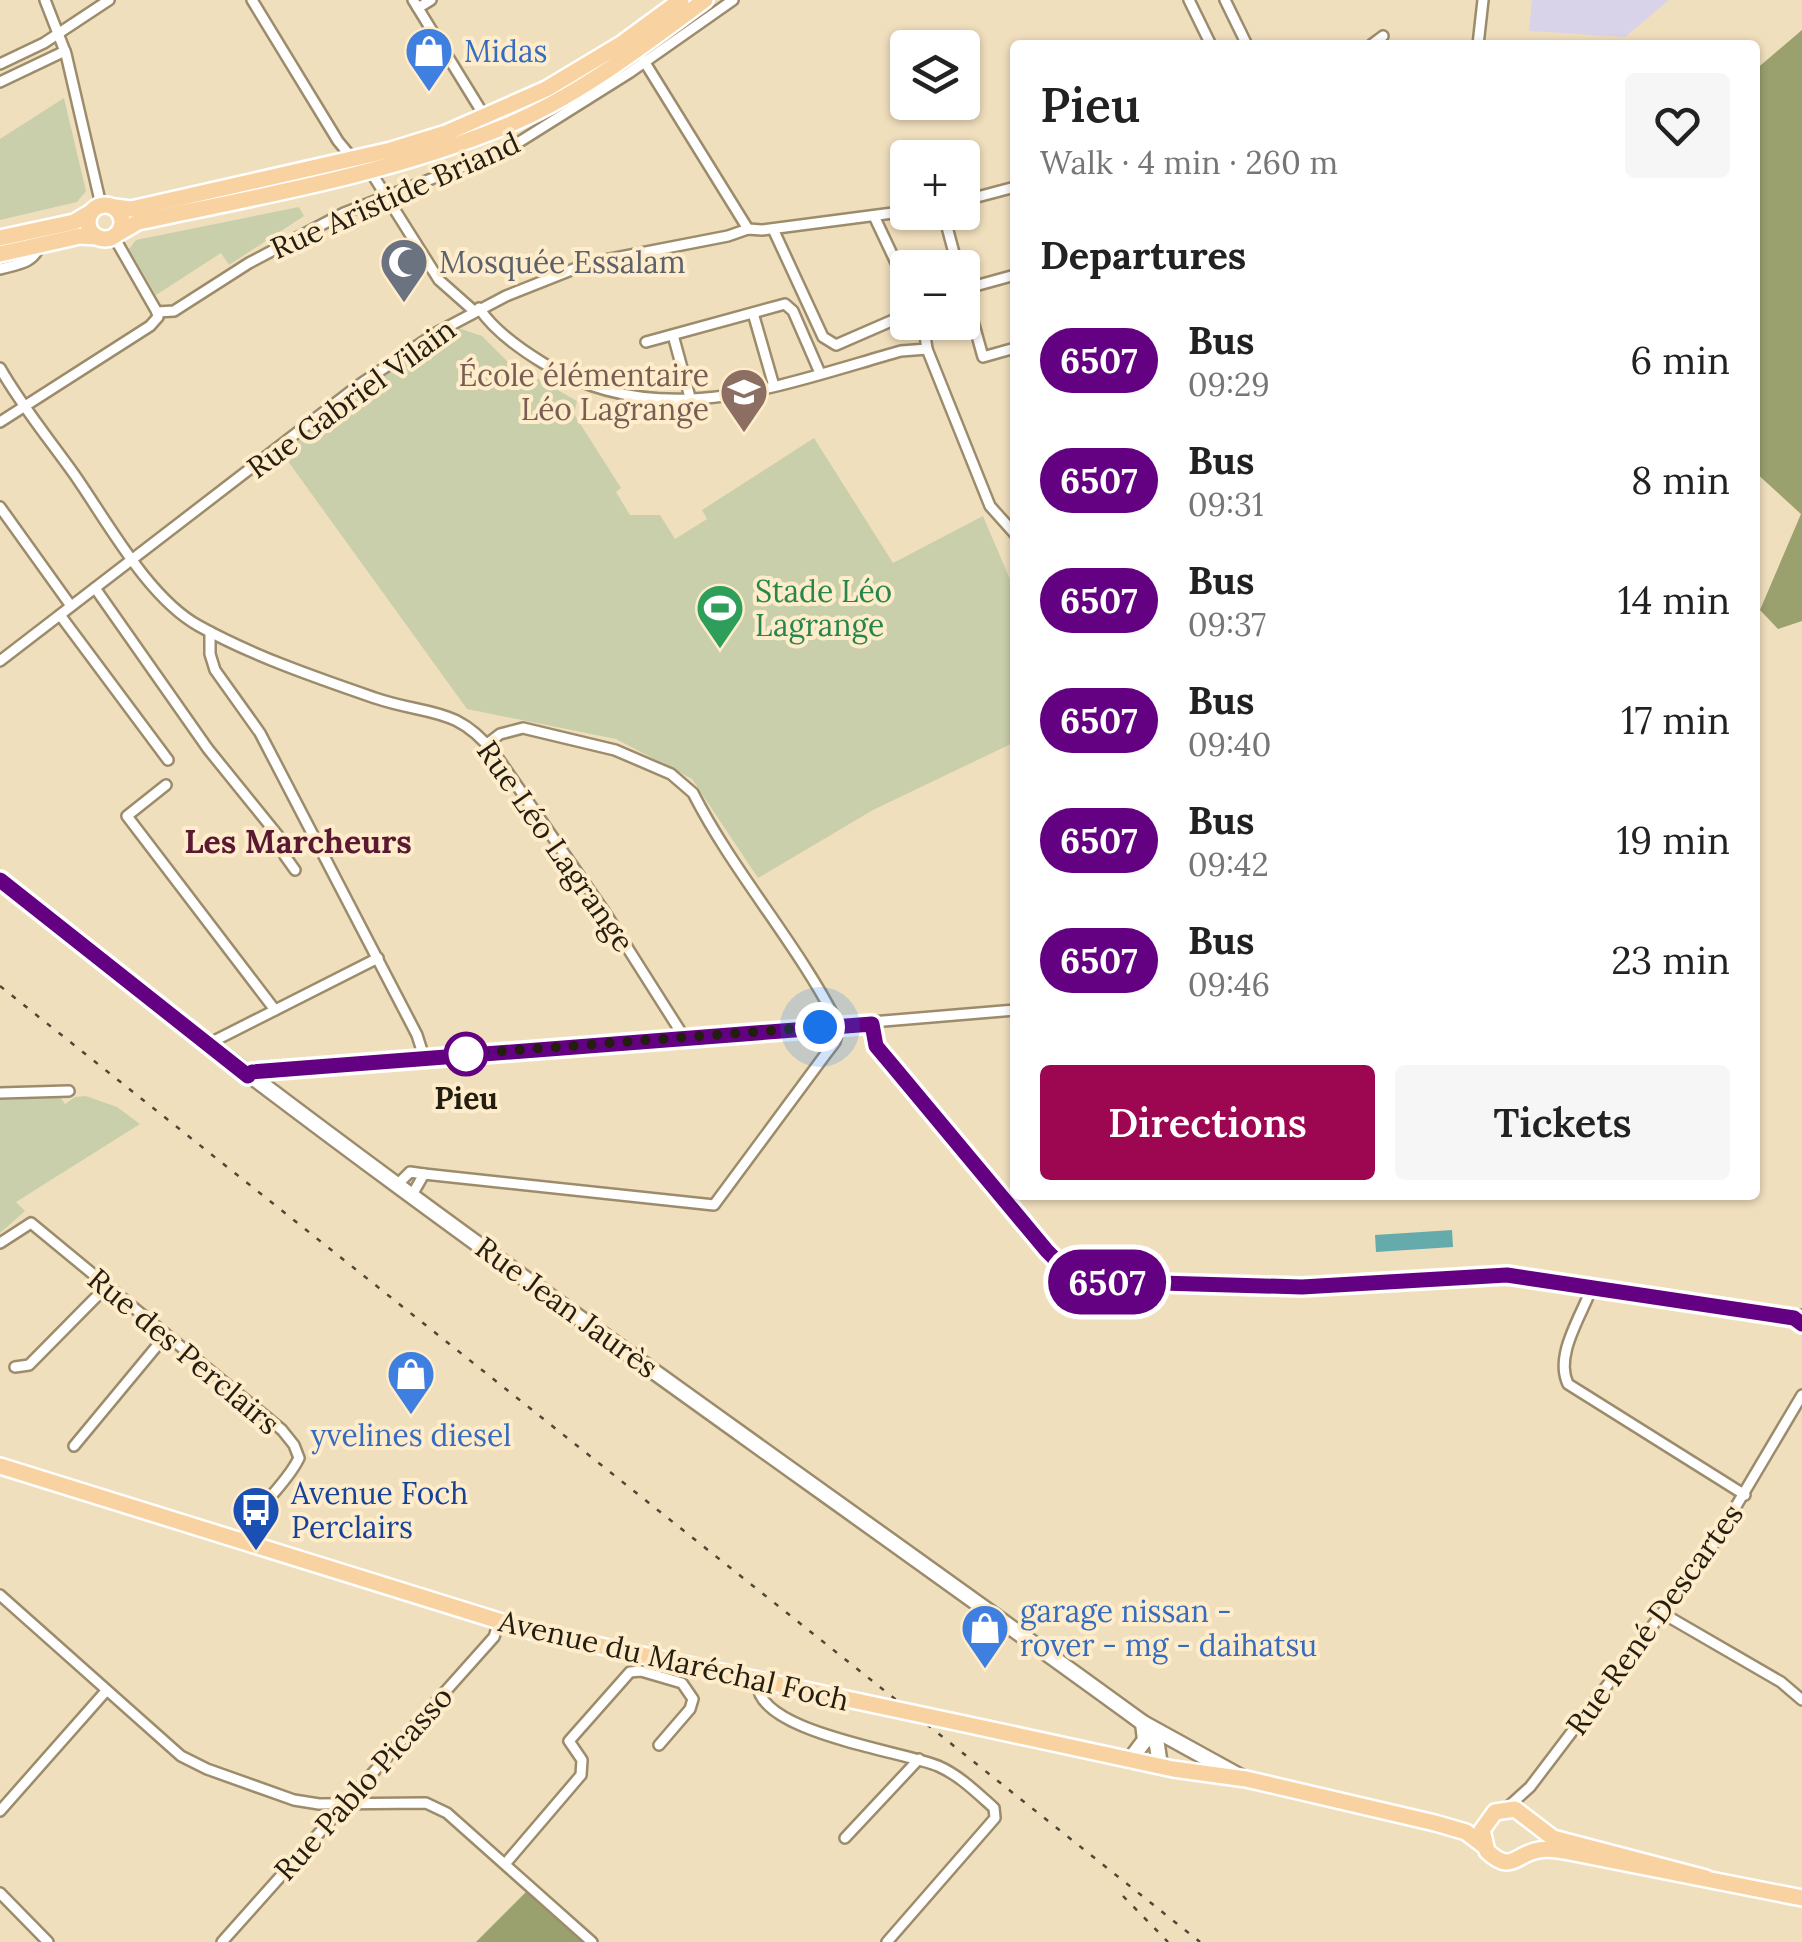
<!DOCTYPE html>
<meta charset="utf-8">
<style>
:root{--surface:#fff;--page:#f6f6f6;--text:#222;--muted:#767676;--accent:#9d0650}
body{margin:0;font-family:Lora,serif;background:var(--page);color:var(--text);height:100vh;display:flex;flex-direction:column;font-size:38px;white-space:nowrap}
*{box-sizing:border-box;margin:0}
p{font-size:32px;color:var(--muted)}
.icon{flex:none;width:55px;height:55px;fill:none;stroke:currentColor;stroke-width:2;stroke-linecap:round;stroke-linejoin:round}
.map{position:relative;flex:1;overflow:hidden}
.panel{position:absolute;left:1010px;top:40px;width:750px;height:1160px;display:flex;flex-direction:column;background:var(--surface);border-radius:10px;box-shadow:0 2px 8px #0004}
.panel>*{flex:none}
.badge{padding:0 20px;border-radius:32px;font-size:35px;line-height:65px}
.controls{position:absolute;left:890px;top:30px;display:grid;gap:20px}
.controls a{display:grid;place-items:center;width:90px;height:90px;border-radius:10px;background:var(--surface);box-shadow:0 2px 8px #0004;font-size:50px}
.you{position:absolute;width:50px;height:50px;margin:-25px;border:8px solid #fff;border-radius:50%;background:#1a73e8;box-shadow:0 0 0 15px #1a73e833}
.map>.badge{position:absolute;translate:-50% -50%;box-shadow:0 0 0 5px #fff}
h2{padding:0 30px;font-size:38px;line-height:90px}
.round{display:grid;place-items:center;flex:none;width:105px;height:105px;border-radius:10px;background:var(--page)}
.overview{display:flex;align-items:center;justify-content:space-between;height:170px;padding:0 30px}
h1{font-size:48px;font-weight:600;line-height:75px}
.cta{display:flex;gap:20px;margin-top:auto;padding:20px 30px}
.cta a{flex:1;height:115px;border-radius:10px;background:var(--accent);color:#fff;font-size:40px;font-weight:600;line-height:115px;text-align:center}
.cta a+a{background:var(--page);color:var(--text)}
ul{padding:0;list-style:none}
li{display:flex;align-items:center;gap:30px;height:120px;padding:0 30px}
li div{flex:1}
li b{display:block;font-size:38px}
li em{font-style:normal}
li .badge{min-width:110px;font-weight:700;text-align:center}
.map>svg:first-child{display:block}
.education{fill:#d9d3e9}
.green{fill:#cacfab}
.forest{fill:#9aa06e}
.water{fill:#66abac}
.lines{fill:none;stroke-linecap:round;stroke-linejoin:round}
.minor-casing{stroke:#9c8c6c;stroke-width:14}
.secondary-casing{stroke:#9c8c6c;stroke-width:19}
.primary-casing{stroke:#fff;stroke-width:20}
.minor{stroke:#fff;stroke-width:9}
.secondary{stroke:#fff;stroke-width:14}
.primary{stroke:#f9d2a2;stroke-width:15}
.rail{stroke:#504836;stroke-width:2.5;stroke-dasharray:5 10;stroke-linecap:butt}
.primary-bridge-casing{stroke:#fff;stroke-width:20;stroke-linecap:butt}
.primary-bridge{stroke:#f9d2a2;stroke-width:15}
.line-casing{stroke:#fff;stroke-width:22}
.line{stroke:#640082;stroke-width:15}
.walk{stroke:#241e11;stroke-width:10;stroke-dasharray:0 18}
.stop-dot{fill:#fff;stroke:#640082;stroke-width:5}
.labels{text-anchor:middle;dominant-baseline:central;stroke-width:8;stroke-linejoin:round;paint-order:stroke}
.shop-label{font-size:30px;fill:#366cbe;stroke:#feecca;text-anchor:start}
.street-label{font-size:30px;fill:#241e11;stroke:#feecca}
.worship-label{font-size:30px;fill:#5b616d;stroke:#feecca;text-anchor:start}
.education-label{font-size:30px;fill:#785e54;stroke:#feecca;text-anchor:end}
.leisure-label{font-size:30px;fill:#27864d;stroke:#feecca;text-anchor:start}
.stop-label{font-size:30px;font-weight:bold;fill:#241e11;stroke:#feecca}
.transit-label{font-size:30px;fill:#164399;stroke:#feecca;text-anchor:start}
.neighbourhood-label{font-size:32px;font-weight:bold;fill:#5b1832;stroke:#feecca}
</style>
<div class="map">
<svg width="1802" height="1942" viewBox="0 0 1802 1942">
<rect width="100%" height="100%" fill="#f0dfbd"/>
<polygon class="education" points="1532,0 1669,0 1625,37 1529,31"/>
<g class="green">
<polygon points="64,98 86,191 77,202 0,220 0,139"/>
<polygon points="299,207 304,216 229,265 221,253 156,295 129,249 136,240"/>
<path d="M458 328 482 336 508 362 577 401 574 414 621 488 616 492 630 515H660L675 539 707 519 702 510 814 438 893 563 983 516 1015 591V742L873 810 758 878 692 779 616 739 467 709 282 453C338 410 394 360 458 328Z"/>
<polygon points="86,1096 117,1107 140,1124 16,1202 25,1211 0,1233 0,1100 60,1097 65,1104 75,1097"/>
</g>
<g class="forest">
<polygon points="1802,30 1802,621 1778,629 1760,610 1801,514 1755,472 1755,70"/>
<polygon points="527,1891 583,1942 476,1942"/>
</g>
<polygon class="water" points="1452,1230 1453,1247 1376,1252 1375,1235"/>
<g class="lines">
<g class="minor-casing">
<g id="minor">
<polyline points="45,0 66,54 101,205"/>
<polyline points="252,0 338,141 352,158"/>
<polyline points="413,0 485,117"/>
<polyline points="1189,0 1211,45"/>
<polyline points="1225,0 1247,45"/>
<polyline points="418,8 431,0"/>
<polyline points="1371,45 1383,36"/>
<polyline points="1478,45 1483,0"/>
<polyline points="644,61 748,229"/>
<polyline points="0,64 44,43 109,0"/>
<polyline points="0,82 65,51"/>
<polyline points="369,169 439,280 474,311"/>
<polyline points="962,201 1015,187"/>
<polyline points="943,212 958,268"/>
<polyline points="874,216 908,288"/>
<polyline points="773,229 823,337 836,345 905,315"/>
<polyline points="114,237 157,312"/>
<path d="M0 269C18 264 33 264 40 245"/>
<polyline points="962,282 983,357 1015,348"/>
<polyline points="964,289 1015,275"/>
<path d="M479 308C494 331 520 349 543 363 661 434 780 385 901 351L927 349"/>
<polyline points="157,312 174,311 249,263 344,213 508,149 629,73 733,0"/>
<polyline points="753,313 774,386"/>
<polyline points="923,322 927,349 990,506 1015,534"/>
<polyline points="673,335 691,401"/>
<polyline points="646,342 785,304 793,311 820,373"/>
<path d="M0 368C21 405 49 439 74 474 107 521 148 598 199 626 253 656 317 678 375 698 428 716 456 705 495 754L606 914 684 1037"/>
<polyline points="0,422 150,326 158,317 157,312"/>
<polyline points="0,507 71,606"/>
<polyline points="95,588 208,749 284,843 285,856 295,870"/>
<polyline points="60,615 168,760"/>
<polyline points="210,632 210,654 215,670 260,733 417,1035 424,1057"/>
<polyline points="0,661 359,385 436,333 506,296 589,263 728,236 748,229 762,230 908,211"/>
<polyline points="166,785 127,816 275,1010"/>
<polyline points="871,1024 880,1051 1047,1251 1068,1272 1092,1281 1302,1287 1507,1275 1794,1318 1802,1315"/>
<polyline points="208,1044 378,958"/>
<polyline points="250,1074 1015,1010"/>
<polyline points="0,1093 69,1091"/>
<path d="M424 1174 714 1205 825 1055 835 1042 839 1026C798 944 735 875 693 793L671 774 615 750 523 728 500 734 487 744"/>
<polyline points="397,1185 410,1172 424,1174 412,1195"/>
<path d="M0 1243 31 1223 282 1430 294 1445 299 1458C284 1489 253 1507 244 1540"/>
<path d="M1592 1287C1582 1315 1554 1355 1568 1384L1745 1495"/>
<polyline points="15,1367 29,1365 107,1286"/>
<polyline points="74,1446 166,1335"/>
<polyline points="0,1595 181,1756 207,1769 294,1800 319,1804 426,1803 447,1813 592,1942"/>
<polyline points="1662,1613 1781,1682 1802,1700"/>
<path d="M758 1680C750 1732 904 1751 938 1766 959 1775 976 1792 994 1808L995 1818 887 1942"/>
<polyline points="1509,1806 1530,1787 1710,1550 1802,1395"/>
<polyline points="0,1811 106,1691"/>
<polyline points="845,1838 919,1759"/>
<polyline points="505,1864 581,1775 582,1760 569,1741 630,1672 641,1671 682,1683 693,1699 690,1709 659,1745"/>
<polyline points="0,1893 48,1942"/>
<polyline points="222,1942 494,1637 499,1622"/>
</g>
</g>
<g class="secondary-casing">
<g id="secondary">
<path d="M0 880C368 1177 760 1444 1143 1723L1241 1777"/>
<polyline points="1146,1727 1157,1745 1160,1766"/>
<polyline points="1130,1760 1145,1740 1143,1723"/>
</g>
</g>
<g class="primary-casing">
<g id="primary">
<circle cx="105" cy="222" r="17"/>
<polyline points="115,207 131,209 391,150 446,133 546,89 621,44 681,0"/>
<path d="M119 233 138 222C261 196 389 174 506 126 579 96 642 46 705 0"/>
<polyline points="0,238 74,222 91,212"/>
<polyline points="0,254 80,236 97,237"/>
<polyline points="0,1466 531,1631 861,1702"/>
<polyline points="960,1723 1173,1769 1246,1779 1435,1823 1466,1832 1483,1845"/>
<path d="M1706 1878 1553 1838 1515 1809 1495 1812 1482 1830 1487 1851C1512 1875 1516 1853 1539 1850 1547 1848 1556 1850 1564 1851L1802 1898"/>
</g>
</g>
<use href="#minor" class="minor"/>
<use href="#secondary" class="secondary"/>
<use href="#primary" class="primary"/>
<g class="rail">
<polyline points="0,986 1200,1942"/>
<polyline points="1123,1896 1168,1942"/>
</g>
<g class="primary-bridge-casing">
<polyline id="primary-bridge" points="861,1702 960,1723"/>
</g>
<use href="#primary-bridge" class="primary-bridge"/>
</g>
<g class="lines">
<g class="line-casing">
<polyline id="line" points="0,880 248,1076 252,1072 872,1024 876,1046 892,1065 1047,1251 1068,1272 1092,1281 1302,1287 1507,1275 1794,1318 1802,1324"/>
</g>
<use href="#line" class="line"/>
<polyline class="walk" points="466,1054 820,1027"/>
</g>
<defs>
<g id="shop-pin" transform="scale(2.5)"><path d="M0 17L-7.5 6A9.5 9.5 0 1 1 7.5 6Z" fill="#3f7fe0" stroke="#feecca"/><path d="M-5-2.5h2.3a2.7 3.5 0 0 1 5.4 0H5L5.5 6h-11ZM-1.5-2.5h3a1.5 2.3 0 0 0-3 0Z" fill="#fff"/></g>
<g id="mosque-pin" transform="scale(2.5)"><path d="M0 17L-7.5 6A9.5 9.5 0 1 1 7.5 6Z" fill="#6b7280" stroke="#feecca"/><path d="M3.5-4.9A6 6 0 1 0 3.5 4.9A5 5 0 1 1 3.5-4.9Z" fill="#fff"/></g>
<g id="school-pin" transform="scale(2.5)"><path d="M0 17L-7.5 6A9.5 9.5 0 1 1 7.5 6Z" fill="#8d6e63" stroke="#feecca"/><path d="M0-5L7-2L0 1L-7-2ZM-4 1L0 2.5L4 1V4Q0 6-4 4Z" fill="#fff"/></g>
<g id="stadium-pin" transform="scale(2.5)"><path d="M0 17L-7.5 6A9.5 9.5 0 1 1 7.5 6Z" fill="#2e9e5b" stroke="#feecca"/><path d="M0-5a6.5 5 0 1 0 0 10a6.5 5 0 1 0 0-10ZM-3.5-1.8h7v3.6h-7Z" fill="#fff"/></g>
<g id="bus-pin" transform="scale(2.5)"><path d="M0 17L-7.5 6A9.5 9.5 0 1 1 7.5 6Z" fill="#1a4fb4" stroke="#feecca"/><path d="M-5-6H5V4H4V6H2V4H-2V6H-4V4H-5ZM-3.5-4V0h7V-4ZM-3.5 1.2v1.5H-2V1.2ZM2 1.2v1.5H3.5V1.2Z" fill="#fff"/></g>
</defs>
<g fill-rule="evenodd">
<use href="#shop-pin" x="429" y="51"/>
<use href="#mosque-pin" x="404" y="262"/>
<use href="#school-pin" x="744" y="392"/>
<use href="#stadium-pin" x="720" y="608"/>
<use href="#shop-pin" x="411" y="1374"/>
<use href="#bus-pin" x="256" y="1510"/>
<use href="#shop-pin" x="985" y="1628"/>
</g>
<circle class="stop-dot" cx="466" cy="1054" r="20"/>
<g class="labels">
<g class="shop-label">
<text x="464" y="51">Midas</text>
<text x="411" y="1435" text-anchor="middle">yvelines diesel</text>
<text x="1020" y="1611">garage nissan -<tspan x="1020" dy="34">rover - mg - daihatsu</tspan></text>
</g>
<g class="street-label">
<text transform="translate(395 195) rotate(-24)">Rue Aristide Briand</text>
<text transform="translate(351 398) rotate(-36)">Rue Gabriel Vilain</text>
<text transform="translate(556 846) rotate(55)">Rue Léo Lagrange</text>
<text transform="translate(567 1307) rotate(36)">Rue Jean Jaurès</text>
<text transform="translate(184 1351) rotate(40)">Rue des Perclairs</text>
<text transform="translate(1654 1619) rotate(-54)">Rue René Descartes</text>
<text transform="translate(674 1660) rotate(13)">Avenue du Maréchal Foch</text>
<text transform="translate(363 1783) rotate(-48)">Rue Pablo Picasso</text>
</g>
<g class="worship-label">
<text x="439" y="262">Mosquée Essalam</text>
</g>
<g class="education-label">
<text x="709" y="375">École élémentaire<tspan x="709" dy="34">Léo Lagrange</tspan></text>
</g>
<g class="leisure-label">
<text x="755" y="591">Stade Léo<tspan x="755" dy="34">Lagrange</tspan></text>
</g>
<g class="stop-label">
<text x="466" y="1098">Pieu</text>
</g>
<g class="transit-label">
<text x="291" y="1493">Avenue Foch<tspan x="291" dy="34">Perclairs</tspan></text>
</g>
<g class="neighbourhood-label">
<text x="298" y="841">Les Marcheurs</text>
</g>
</g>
</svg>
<div class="controls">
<a><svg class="icon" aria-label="layers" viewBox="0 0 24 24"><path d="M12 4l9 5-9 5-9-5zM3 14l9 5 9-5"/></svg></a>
<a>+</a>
<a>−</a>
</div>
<div class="you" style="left:820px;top:1027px"></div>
<b class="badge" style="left:1107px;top:1282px;background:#640082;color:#fff">6507</b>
<section class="panel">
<div class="overview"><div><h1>Pieu</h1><p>Walk · 4 min · 260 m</p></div><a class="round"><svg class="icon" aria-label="heart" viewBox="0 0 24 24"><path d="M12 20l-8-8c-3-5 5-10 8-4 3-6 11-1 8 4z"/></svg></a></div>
<h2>Departures</h2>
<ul>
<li><span class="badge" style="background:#640082;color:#fff">6507</span><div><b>Bus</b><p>09:29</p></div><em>6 min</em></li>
<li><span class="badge" style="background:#640082;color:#fff">6507</span><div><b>Bus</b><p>09:31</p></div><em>8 min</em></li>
<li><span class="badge" style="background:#640082;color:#fff">6507</span><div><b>Bus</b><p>09:37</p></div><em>14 min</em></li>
<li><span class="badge" style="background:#640082;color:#fff">6507</span><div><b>Bus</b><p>09:40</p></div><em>17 min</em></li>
<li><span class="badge" style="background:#640082;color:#fff">6507</span><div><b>Bus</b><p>09:42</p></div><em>19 min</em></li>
<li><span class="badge" style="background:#640082;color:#fff">6507</span><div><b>Bus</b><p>09:46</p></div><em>23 min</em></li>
</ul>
<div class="cta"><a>Directions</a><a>Tickets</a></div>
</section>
</div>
